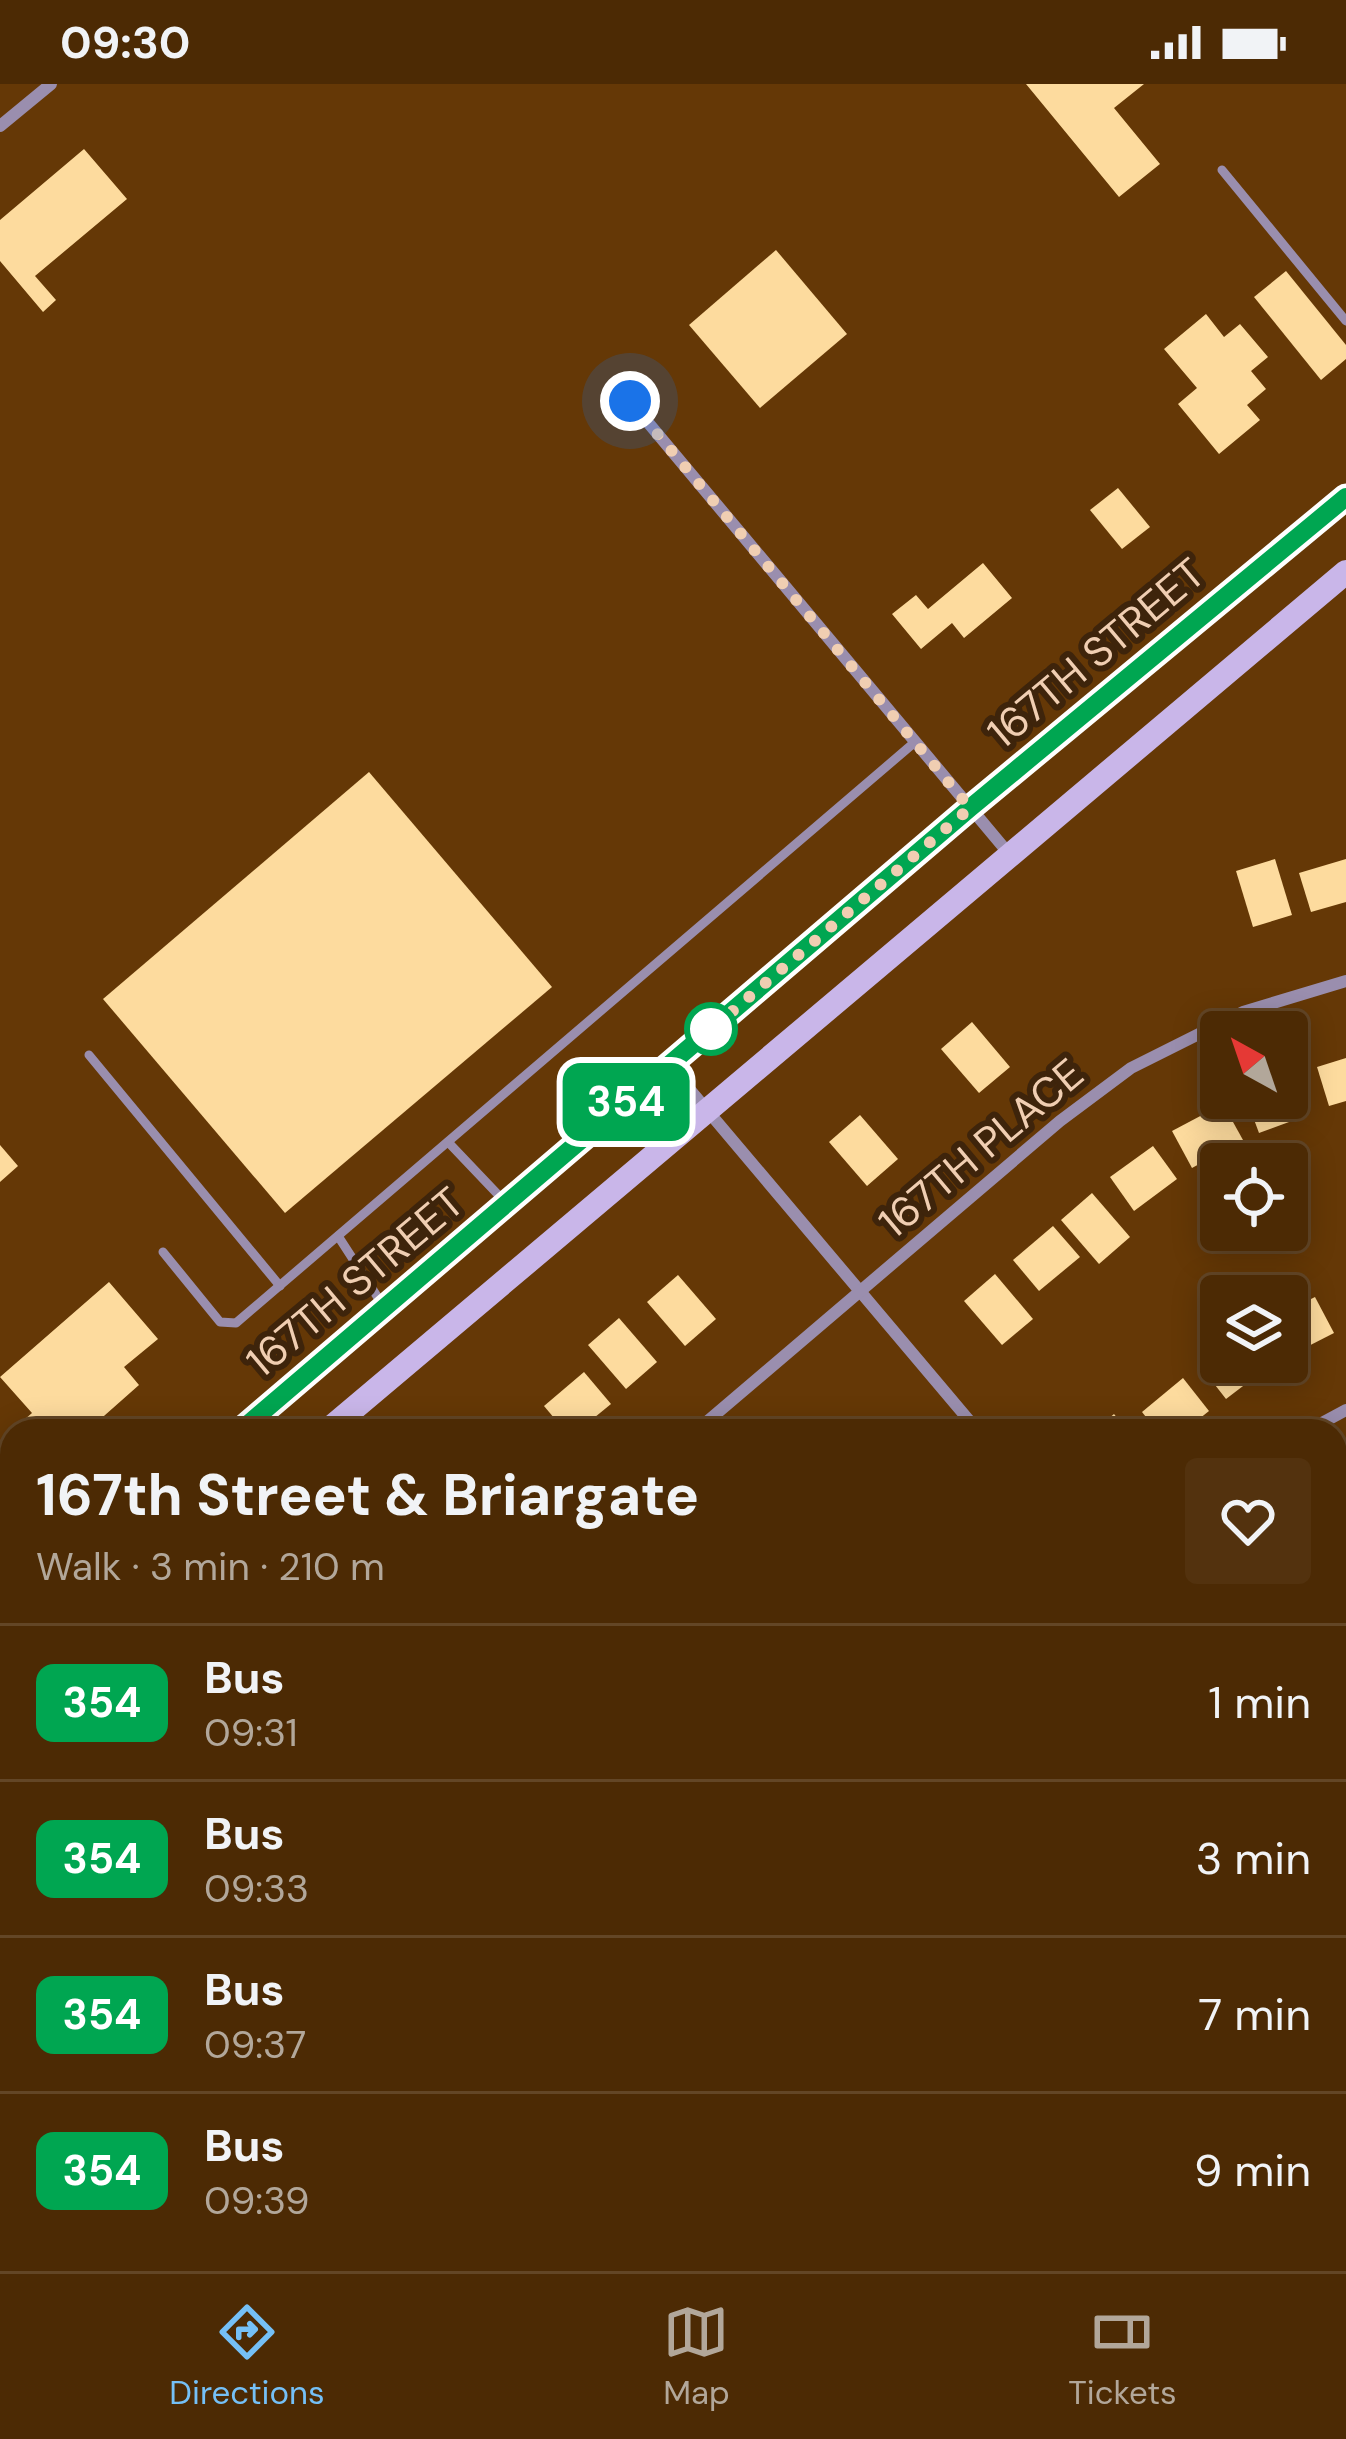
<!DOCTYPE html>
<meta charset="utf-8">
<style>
:root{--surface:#4c2a04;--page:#53320e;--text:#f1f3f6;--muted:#b2a79a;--line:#634626;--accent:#75c0f6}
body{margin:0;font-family:"DM Sans",sans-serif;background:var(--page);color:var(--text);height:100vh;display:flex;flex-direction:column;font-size:45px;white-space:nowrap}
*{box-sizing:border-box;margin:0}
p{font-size:39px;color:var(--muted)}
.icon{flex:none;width:66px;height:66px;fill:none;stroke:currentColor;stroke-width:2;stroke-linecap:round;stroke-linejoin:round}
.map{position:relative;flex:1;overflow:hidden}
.side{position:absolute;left:0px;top:1335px;width:1347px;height:852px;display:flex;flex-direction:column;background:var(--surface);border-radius:36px 36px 0 0;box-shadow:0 6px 30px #0003,0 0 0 3px var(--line)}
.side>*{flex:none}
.badge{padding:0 24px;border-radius:18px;font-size:42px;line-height:78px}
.needle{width:78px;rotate:320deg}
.fabs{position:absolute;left:1200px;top:927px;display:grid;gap:24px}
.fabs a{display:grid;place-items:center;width:108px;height:108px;border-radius:12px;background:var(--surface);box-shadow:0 6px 30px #0003,0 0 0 3px var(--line);font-size:60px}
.you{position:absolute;width:60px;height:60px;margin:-30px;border:9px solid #fff;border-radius:50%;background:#1a73e8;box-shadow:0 0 0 18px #1a73e833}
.map>.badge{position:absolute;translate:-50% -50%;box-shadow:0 0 0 6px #fff}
.round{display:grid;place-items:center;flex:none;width:126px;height:126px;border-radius:12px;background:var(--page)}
.headline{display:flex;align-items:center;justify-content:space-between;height:204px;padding:0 36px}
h1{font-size:57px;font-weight:700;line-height:90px}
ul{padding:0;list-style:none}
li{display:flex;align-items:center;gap:36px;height:156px;padding:0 36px;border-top:3px solid var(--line)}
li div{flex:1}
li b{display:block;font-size:45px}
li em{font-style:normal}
li .badge{min-width:132px;font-weight:700;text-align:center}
.status{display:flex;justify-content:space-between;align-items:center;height:84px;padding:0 60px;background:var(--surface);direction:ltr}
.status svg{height:33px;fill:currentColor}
.tabs{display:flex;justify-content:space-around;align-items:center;height:168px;border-top:3px solid var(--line);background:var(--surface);font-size:33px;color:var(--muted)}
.tabs a{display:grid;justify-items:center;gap:6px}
.tabs .on{color:var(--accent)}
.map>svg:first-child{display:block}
.building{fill:#fddb9e}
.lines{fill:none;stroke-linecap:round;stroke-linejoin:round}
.service{stroke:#9a8eae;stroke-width:9}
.minor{stroke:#9a8eae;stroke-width:12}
.secondary{stroke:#c9b6e9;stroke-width:24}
.line-casing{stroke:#fff;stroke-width:27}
.line{stroke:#00a651;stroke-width:18}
.walk{stroke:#f0ceb2;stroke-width:12;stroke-dasharray:0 21.6}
.stop-dot{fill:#fff;stroke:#00a651;stroke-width:6}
.labels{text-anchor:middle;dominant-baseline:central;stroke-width:12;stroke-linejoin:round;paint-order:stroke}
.street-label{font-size:42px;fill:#f0ceb2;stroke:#3e240b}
</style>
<div class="status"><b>09:30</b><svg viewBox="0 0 49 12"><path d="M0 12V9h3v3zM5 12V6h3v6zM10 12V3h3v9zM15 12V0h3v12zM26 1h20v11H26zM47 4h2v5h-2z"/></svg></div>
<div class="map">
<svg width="1346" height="2187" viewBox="0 0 1346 2187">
<rect width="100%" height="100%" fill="#653806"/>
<g class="building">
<polygon points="1026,0 1144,0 1114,24 1160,80 1119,113"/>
<polygon points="84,65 127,115 35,192 56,216 43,228 0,177 0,136"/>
<polygon points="776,166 847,250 760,324 689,241"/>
<polygon points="1286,187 1346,261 1346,275 1321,296 1254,213"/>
<polygon points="1206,230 1224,253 1240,240 1268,273 1251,287 1266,305 1247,321 1260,336 1219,370 1178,320 1197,304 1164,265"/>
<polygon points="1118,404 1150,443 1122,465 1090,426"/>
<polygon points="983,479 1012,514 964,554 952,539 921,565 892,530 916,511 928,525"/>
<polygon points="369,688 552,903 285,1129 103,915"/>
<polygon points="1275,775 1292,831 1253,843 1236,787"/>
<polygon points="1346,775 1346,818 1311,828 1299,789"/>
<polygon points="972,938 1010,983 979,1009 941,965"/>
<polygon points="1346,974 1346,1017 1329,1022 1317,983"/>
<polygon points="1294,992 1308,1031 1259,1049 1246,1014 1287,1014 1287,995"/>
<polygon points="1223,1020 1243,1056 1192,1084 1172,1047"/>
<polygon points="860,1031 898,1075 867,1102 829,1058"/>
<polygon points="0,1061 18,1082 0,1098"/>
<polygon points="1153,1062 1177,1095 1134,1127 1110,1093"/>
<polygon points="1092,1109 1130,1153 1099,1180 1061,1136"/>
<polygon points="1053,1142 1080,1173 1039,1207 1013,1176"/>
<polygon points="995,1190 1033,1235 1002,1261 964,1217"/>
<polygon points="678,1191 716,1235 685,1262 647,1218"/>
<polygon points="109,1198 158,1255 124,1283 139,1301 87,1347 19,1347 16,1343 32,1329 0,1293"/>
<polygon points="1315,1213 1334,1249 1287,1273 1287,1227"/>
<polygon points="619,1234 657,1278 626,1305 588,1261"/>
<polygon points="1221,1268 1221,1278 1264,1278 1268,1283 1226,1315 1201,1283"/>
<polygon points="584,1288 611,1320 578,1347 565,1347 544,1322"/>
<polygon points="1183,1294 1209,1327 1184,1347 1157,1347 1142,1328"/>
<polygon points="1114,1330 1128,1347 1094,1347"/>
<polygon points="1346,1409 1346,1462 1338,1469 1335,1418"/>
<polygon points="4,2032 12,2041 12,2079 0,2089 0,2035"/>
<polygon points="1340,2038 1346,2045 1346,2075 1335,2085 1335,2042"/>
<polygon points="1335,2106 1346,2120 1346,2135 1335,2143"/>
<polygon points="42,2175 106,2175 92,2187 45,2187 38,2179"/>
<polygon points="455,2175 508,2175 513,2181 506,2187 465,2187"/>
<polygon points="547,2175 577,2175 587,2187 546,2187 541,2181"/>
<polygon points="647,2175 677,2175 688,2187 647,2187 641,2180"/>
<polygon points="788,2175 839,2175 844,2180 835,2187 798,2187"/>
<polygon points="1136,2175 1192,2175 1178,2187 1146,2187"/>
</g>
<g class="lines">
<g class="service">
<polyline points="1222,86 1346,237"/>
<polyline points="89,971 280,1202"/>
<polyline points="448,1058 506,1119"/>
<polyline points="338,1152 384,1223"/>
<polyline points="163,1168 220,1238 236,1239 915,658"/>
<polyline points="0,1403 12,1419"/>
</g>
<g class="minor">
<polyline points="0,42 51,0"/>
<polyline points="630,317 1010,771"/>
<polyline points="669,981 978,1347"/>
<polyline points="696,1347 1060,1037 1131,984 1243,928 1346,897"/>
<polyline points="1307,1347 1346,1326"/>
<polyline points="1335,1827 1346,1853"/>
<polyline points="232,2175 242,2187"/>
<polyline points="305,2187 319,2175"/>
<polyline points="954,2187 968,2175"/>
</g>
<g class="secondary">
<polyline points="240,1347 971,724 1346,413"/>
<polyline points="327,1347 1346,488"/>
<polyline points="0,1552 12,1542"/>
<polyline points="0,1623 12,1613"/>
</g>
</g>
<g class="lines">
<g class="line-casing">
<polyline id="line" points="240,1347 970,724 1346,413"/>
</g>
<use href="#line" class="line"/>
<polyline class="walk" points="630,317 970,724 700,955 711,945"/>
</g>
<circle class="stop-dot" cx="711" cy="945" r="24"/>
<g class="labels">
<g class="street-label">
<text transform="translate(1096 569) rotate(-40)">167TH STREET</text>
<text transform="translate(981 1064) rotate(-40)">167TH PLACE</text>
<text transform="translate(355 1198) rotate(-40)">167TH STREET</text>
</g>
</g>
</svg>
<div class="fabs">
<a><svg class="needle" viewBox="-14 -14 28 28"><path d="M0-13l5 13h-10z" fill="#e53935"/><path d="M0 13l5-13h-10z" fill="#b2a79a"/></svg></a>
<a><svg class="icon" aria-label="locate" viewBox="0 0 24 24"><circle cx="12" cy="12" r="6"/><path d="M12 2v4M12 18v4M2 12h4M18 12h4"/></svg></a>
<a><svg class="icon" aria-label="layers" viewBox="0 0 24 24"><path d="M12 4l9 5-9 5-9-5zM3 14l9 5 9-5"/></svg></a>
</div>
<div class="you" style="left:630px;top:317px"></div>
<b class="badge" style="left:626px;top:1018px;background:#00a651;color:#fff">354</b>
<section class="side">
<div class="headline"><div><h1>167th Street &amp; Briargate</h1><p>Walk · 3 min · 210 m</p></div><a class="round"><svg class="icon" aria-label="heart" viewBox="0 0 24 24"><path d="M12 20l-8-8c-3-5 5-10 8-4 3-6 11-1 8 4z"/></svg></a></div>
<ul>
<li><span class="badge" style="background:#00a651;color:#fff">354</span><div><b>Bus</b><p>09:31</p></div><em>1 min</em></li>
<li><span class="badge" style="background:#00a651;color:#fff">354</span><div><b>Bus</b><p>09:33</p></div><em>3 min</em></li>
<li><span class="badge" style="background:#00a651;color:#fff">354</span><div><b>Bus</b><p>09:37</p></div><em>7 min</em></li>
<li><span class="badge" style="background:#00a651;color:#fff">354</span><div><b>Bus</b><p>09:39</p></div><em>9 min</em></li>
</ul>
</section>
</div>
<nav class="tabs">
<a class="on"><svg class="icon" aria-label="directions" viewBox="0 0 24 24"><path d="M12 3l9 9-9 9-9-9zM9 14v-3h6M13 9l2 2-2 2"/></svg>Directions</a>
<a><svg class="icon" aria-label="map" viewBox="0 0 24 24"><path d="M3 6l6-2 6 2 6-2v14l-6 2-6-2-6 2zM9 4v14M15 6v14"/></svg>Map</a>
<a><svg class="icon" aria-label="tickets" viewBox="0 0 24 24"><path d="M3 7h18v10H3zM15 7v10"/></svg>Tickets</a>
</nav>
